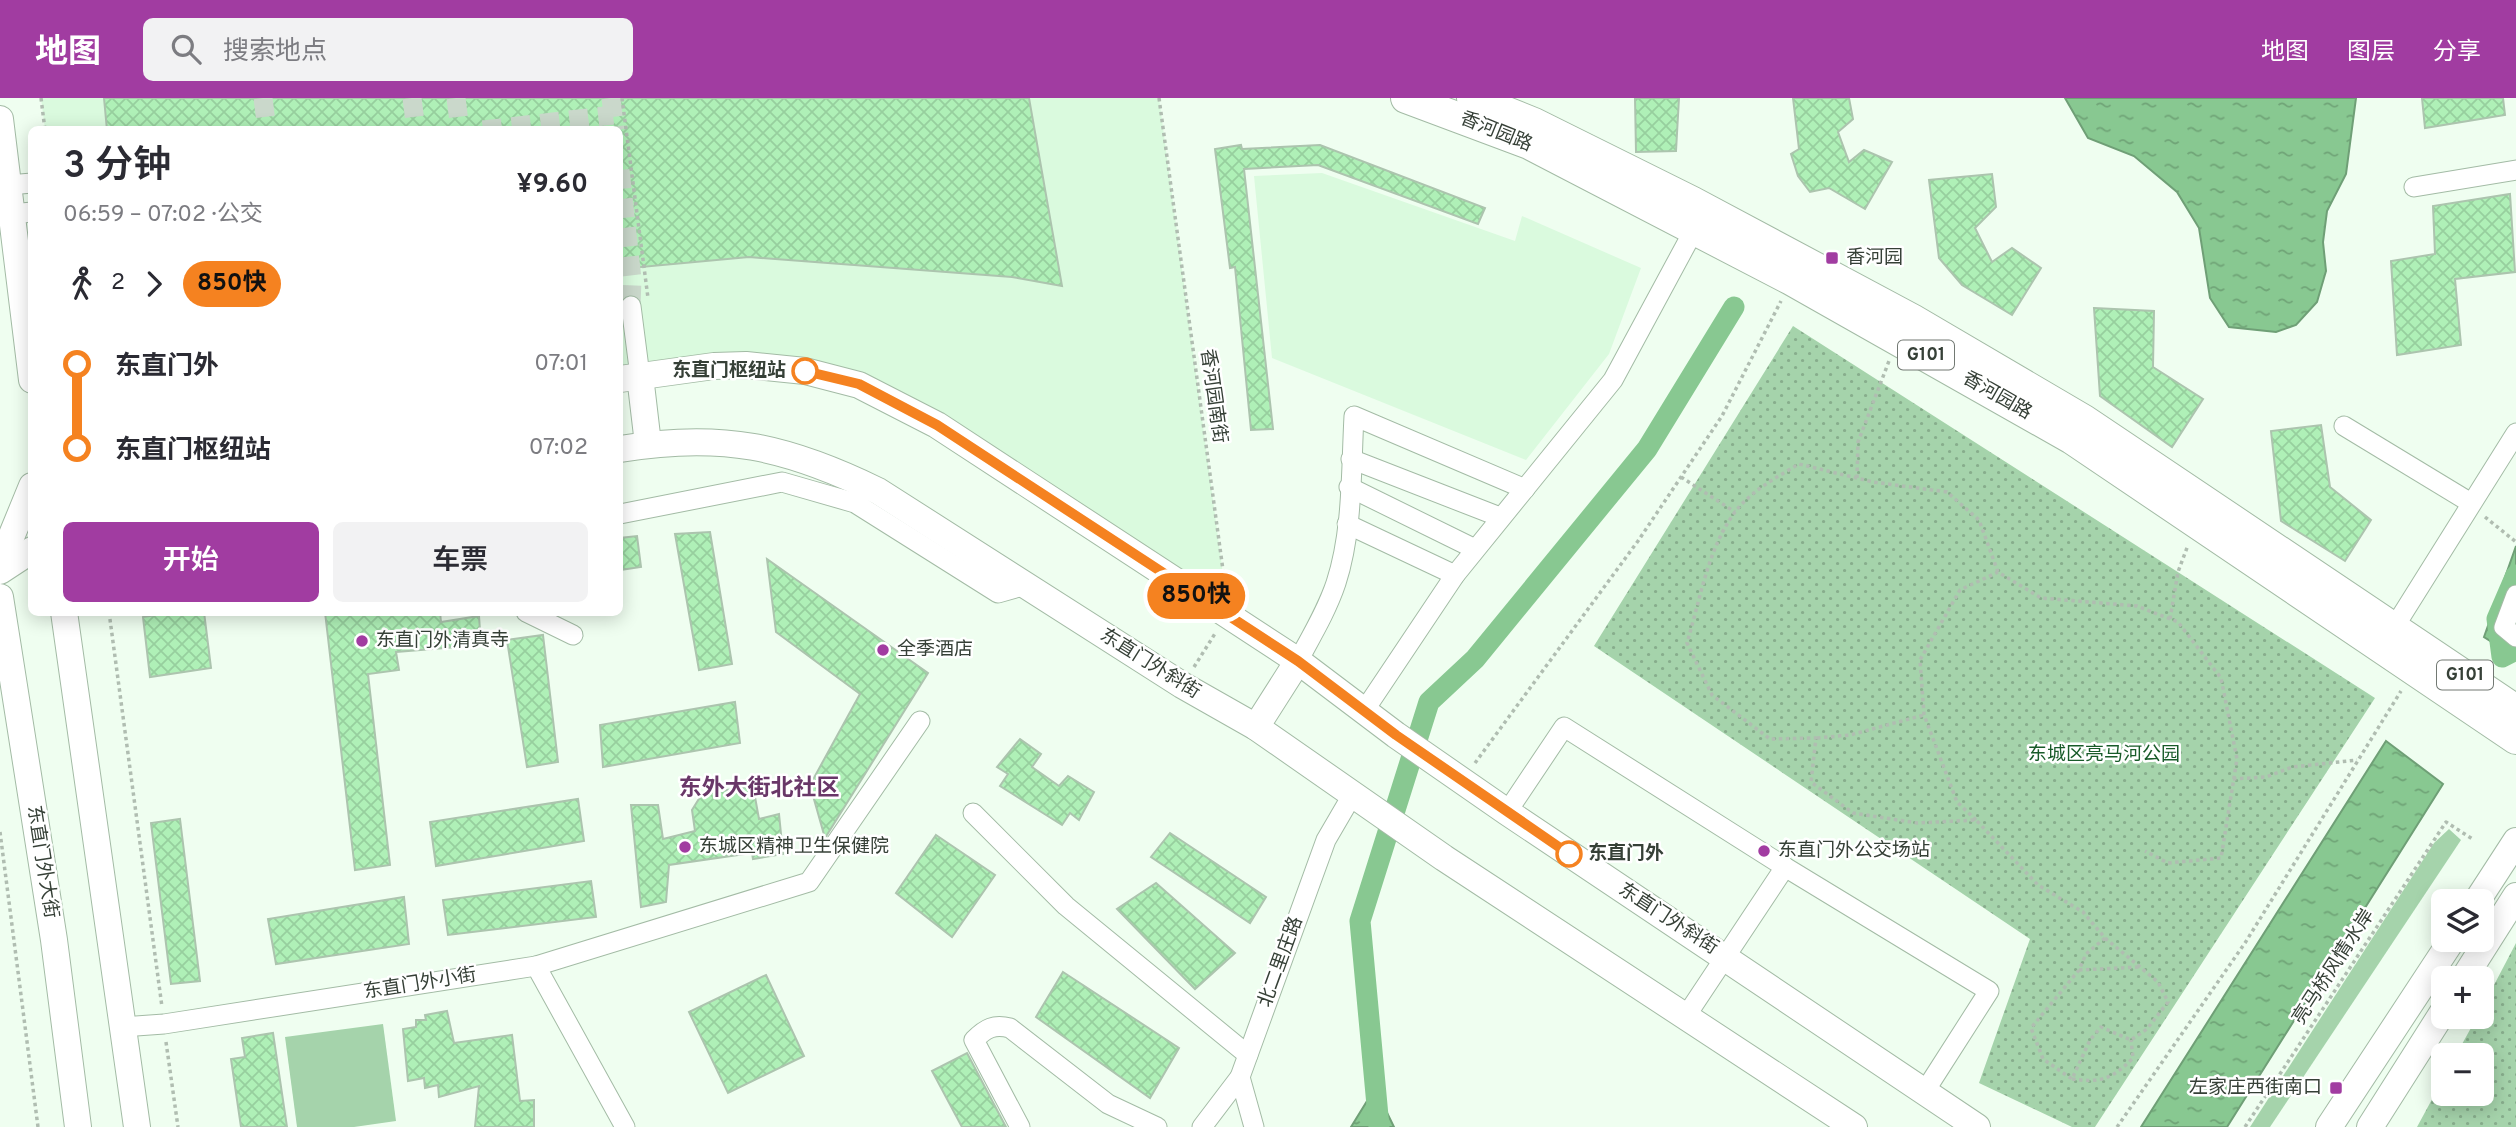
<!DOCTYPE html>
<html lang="zh">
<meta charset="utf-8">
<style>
:root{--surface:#fff;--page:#f2f2f3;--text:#2b2b33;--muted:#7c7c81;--accent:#a13ca1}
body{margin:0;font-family:Overpass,"Noto Sans SC",sans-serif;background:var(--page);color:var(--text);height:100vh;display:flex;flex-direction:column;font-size:26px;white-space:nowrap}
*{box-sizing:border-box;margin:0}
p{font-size:23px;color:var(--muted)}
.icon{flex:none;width:38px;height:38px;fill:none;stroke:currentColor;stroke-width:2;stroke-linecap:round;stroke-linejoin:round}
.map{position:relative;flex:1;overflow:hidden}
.side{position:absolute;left:28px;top:28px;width:595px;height:490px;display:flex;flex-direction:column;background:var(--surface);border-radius:10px;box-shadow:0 4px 18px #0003}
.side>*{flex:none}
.badge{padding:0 14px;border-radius:23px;font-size:24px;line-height:46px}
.tools{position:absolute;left:2431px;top:791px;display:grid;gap:14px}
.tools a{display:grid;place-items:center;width:63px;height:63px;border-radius:10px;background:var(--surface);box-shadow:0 4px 18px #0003;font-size:35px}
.map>.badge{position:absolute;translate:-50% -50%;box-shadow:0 0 0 4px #fff}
.legs{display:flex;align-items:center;gap:10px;height:77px;padding:0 35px;font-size:23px}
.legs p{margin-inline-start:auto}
.headline{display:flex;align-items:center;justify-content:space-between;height:119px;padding:0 35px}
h1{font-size:38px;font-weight:600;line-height:52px}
.cta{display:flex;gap:14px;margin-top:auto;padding:14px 35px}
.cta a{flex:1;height:80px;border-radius:10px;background:var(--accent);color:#fff;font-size:28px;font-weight:600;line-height:80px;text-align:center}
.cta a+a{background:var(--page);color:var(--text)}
ul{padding:0 35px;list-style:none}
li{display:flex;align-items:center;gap:24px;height:84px;font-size:26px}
li i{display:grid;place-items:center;width:10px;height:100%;margin:0 9px;background:currentColor}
li i::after{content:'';width:18px;height:18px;margin:-9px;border:5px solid;border-radius:50%;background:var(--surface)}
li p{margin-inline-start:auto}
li:first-child i{background:linear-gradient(#0000 50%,currentColor 0)}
li:last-child i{background:linear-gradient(currentColor 50%,#0000 0)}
header{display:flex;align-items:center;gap:42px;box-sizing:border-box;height:98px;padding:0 35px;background:var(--accent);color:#fff}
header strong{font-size:33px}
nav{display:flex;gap:38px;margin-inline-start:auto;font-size:24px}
.search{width:490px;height:63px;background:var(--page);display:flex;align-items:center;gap:18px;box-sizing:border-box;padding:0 24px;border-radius:10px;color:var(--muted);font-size:26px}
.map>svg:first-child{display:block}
.built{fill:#dafade}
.grass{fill:#a5d3ab}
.park{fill:url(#park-dots)}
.water{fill:url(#water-ripples);stroke:#6f9f76;stroke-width:2}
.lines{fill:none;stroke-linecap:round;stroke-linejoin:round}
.canal{stroke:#88c891;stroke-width:21}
.building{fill:url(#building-cross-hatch);stroke:#acc4ae;stroke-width:2}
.minor-tunnel{stroke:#cad8cb;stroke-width:19;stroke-dasharray:19 10;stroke-linecap:butt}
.minor-casing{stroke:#a3bba5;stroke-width:21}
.major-casing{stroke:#a3bba5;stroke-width:28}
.highway-casing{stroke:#a3bba5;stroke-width:32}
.path{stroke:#b0bdb1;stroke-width:3.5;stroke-dasharray:3.5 3.5;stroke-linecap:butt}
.minor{stroke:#fff;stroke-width:19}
.major{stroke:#fff;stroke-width:26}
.highway{stroke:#fff;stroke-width:30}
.line-1-casing{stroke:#fff;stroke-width:16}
.line-1{stroke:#f58220;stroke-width:10}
.poi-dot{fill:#a13ca1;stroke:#fff;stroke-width:2.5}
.stop-1-dot{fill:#fff;stroke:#f58220;stroke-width:3.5}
.labels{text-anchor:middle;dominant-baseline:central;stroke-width:5;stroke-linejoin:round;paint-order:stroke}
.shield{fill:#fff;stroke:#727973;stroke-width:2}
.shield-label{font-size:18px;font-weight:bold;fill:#364037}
.street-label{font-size:19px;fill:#364037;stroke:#fff}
.poi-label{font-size:19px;fill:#364037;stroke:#fff;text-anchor:start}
.stop-label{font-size:19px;font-weight:bold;fill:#364037;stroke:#fff;text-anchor:end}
.park-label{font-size:19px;fill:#185b29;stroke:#fff}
.quarter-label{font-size:23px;font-weight:bold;fill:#693768;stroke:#fff}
</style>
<header>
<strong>地图</strong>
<div class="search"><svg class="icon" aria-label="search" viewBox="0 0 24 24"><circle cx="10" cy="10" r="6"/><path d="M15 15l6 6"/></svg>搜索地点</div>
<nav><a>地图</a><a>图层</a><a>分享</a></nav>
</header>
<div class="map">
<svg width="2516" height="1029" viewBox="0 0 2516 1029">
<defs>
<pattern id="park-dots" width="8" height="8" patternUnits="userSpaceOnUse" patternTransform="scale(1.75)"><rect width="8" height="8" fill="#a5d3ab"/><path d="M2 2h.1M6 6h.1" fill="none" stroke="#87ad8c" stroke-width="1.8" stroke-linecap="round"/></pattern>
<pattern id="water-ripples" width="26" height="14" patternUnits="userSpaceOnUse" patternTransform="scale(1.75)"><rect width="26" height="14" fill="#88c891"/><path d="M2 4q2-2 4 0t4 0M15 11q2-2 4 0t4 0" fill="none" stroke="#70a477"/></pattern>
<pattern id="building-cross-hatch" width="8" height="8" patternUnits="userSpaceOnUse" patternTransform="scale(1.75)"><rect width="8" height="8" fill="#aff0b7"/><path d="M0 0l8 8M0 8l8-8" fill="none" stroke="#97cf9e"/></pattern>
</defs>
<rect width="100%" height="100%" fill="#effef0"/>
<g class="built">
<polygon points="41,0 1159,0 1224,484 1226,518 1019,381 805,273 620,281 620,32 45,31"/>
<polygon points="1322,75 1515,143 1522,118 1641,170 1609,256 1526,362 1272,260 1254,78"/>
</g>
<g class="grass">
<polygon points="2449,731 2461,742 2270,1029 2250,1029 2434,745"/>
<polygon points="383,926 396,1023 354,1029 297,1029 285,939"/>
</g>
<g class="park">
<polygon points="1793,228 2375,600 2095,1029 2072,1029 1979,985 2030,841 1594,548"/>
<polygon points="2516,845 2516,1029 2417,1029 2443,981 2443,996 2482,996 2482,957 2456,957 2477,919 2482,919 2482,910"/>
</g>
<g class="water">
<polygon points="2065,0 2356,0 2346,76 2327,113 2323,144 2326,173 2317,204 2296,227 2276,234 2229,229 2210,200 2199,130 2177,94 2134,58 2088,40"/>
<polygon points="2516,448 2516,497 2504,529 2516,539 2516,559 2484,539"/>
<polygon points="2386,643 2443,686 2227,1029 2141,1029"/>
<polygon points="1375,990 1394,1029 1351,1029"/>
</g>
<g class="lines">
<g class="canal">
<polyline points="2516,477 2497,521 2502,559 2516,552"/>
<polyline points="1379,1029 1360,823 1429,604 1475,561 1647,351 1734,209"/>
</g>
</g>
<g class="building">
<polygon points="104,0 1029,0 1062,188 1012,179 749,159 620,171 620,32 107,32"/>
<polygon points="1635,0 1679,0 1676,53 1636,54"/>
<polygon points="1793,0 1849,0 1853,21 1838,34 1849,64 1864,52 1892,64 1865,111 1829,90 1810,94 1798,78 1791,56 1799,51"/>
<polygon points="2422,0 2503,0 2505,17 2425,30"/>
<polygon points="1241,47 1242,51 1320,47 1485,110 1478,126 1318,67 1244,71 1273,331 1251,332 1235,169 1230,170 1215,51"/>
<polygon points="1992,76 1996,109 1975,130 1992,164 2012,150 2041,170 2012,217 1962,187 1939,160 1929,82"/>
<polygon points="2510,96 2515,174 2455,181 2461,247 2397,257 2391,163 2435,156 2433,108"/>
<polygon points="2094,210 2154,213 2153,269 2203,301 2172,349 2100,298"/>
<polygon points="2321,327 2330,389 2371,422 2345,463 2281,423 2271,333"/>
<polygon points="710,434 732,566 699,572 675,436"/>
<polygon points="637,438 641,469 620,472 620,440"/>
<polygon points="767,461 928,575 825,740 810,687 860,596 776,534"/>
<polygon points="175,514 204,514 211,570 150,579 143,519"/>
<polygon points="325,514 440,514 441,524 479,518 481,547 396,554 399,572 368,576 390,767 355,772"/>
<polygon points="543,537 558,664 527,669 507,542"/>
<polygon points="735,604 740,645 603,669 600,627"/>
<polygon points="1020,641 1041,656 1032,669 1059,688 1068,678 1094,694 1079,722 1070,715 1062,727 1000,688 1008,676 997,669"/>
<polygon points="753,688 759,721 779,716 783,756 753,761 752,755 669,767 666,804 641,809 631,707 658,707 663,741 695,733 692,712 702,696"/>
<polygon points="578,701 584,743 436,768 430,724"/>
<polygon points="180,721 200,883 171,886 151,725"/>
<polygon points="1170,735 1266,799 1250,825 1151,759"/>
<polygon points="936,737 995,777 952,839 896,795"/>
<polygon points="591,783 596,819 448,837 443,802"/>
<polygon points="1156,785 1235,855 1195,891 1117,811"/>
<polygon points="404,799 409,846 276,866 268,821"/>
<polygon points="1063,874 1179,950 1150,1000 1036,919"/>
<polygon points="766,877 804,958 728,995 689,914"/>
<polygon points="447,913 454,945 512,937 520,1003 534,1002 534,1029 475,1029 479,988 439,999 438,987 425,990 424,980 408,983 403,931 416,929 416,922 426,922 425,917"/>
<polygon points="273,935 287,1029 241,1029 231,961 245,959 242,940"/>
<polygon points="967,955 1006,1029 962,1029 932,973"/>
</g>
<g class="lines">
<g class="minor-tunnel">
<polyline points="263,0 267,32"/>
<polyline points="412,0 416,32"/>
<polyline points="456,0 460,32"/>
<polyline points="611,0 615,32"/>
<polyline points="483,32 613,17"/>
<polyline points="620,72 632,181 631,208"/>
</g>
<g class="minor-casing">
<g id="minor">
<polyline points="9,87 32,85"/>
<polyline points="2414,89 2516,72"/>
<polyline points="12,116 32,114"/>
<polyline points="631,208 640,278"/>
<polyline points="2344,328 2471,405"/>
<polyline points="1351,361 1500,419"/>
<polyline points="1349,389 1475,451"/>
<polyline points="620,416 782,384 855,405 998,495 1026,487"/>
<polyline points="1347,426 1455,477"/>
<polyline points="2516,497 2504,529 2516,539"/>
<polyline points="526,514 573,537"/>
<polyline points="2395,528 2516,335"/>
<path d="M1298 563C1312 537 1327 512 1336 485 1353 433 1351 372 1354 318L1525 391"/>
<polyline points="1364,613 1455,477 1613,282 1694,132"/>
<polyline points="1507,714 1564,629 1785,769 1686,918"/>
<polyline points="973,715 1066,808 1248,957"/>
<polyline points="1785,769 1989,893 1925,993"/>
<polyline points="536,868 809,784 920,623"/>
<polyline points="122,929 164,926 536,868 625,1029"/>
<polyline points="1240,979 1254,1029"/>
<path d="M1020 1029 974 942C986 930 994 926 1010 930L1108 1006 1157 1029"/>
<polyline points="1202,1029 1240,979 1326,742 1354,694"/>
</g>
</g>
<g class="major-casing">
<g id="major">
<polyline points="0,21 32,282"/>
<polyline points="640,278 648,346"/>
<polyline points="620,281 714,268 746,267 805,273 859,287 937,327 1298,563 1396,637 1507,714 1977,1029"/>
<path d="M620 351C721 334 786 348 878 393L1182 587 1256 629 1444 760 1854 1029"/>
<polyline points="0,466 32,388"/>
<polyline points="0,473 32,452"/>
<polyline points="0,499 54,842 78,1029"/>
<polyline points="64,514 137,1029"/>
<polyline points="1256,629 1298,563"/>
<polyline points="2477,803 2516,743"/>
<polyline points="2464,880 2516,798"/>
<polyline points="2329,1029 2452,842"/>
<polyline points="2370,1029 2443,914"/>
</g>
</g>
<g class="highway-casing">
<g id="highway">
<polyline points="1406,0 1529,46 1791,182 2072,341 2516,641"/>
<polyline points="1472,0 1534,25 1693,104 1912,221 2084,322 2516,612"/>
</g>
</g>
<g class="path">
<polyline points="41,0 45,32"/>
<polyline points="622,0 648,200"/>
<polyline points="1159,0 1225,487"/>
<polyline points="1681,379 1735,414"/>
<polyline points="1857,380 1858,344 1889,263"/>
<polyline points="2485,419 2516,444"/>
<polyline points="109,514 162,909"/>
<polyline points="2170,521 2178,474 2188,447"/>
<polyline points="1194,569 1216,534"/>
<polyline points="1817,640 1850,637 1924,617"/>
<polyline points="1475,665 1638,443 1722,318 1781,203"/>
<polyline points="2233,681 2266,679 2292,669 2357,662"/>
<polyline points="1976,722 1957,704 1924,617 1920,562 1960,492 1998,474"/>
<polyline points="0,734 38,1029"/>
<path d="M2105 840 2086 856 2079 872 2031 930 2043 961 2072 981 2090 942 2101 929 2131 942 2147 931 2168 904 2158 884 2105 840 2083 814 2038 787 1976 722 1917 725 1853 715 1811 684 1816 640 1770 641 1712 597 1687 545C1700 502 1708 450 1735 414 1751 393 1777 379 1799 366L1873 384 1947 394 1979 422 1998 474 2041 500 2137 508 2178 524 2221 580 2237 661 2221 760 2168 765 2145 753"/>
<polyline points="2079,872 2140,869"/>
<polyline points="166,944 178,1029"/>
<path d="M2072 981C2101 985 2112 981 2133 960L2131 942"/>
<polyline points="2117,1029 2245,845 2401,593"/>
<polyline points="2245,1029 2446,724 2474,742"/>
</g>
<use href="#minor" class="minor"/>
<use href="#major" class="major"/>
<use href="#highway" class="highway"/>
</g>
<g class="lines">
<g class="line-1-casing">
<polyline id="line-1" points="805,273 859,286 937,327 1298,563 1396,637 1569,756"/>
</g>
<use href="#line-1" class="line-1"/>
</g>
<g class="poi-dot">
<rect x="1825" y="153" width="14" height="14" rx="3.5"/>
<circle cx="362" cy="543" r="7"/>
<circle cx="883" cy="552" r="7"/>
<circle cx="685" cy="749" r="7"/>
<circle cx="1764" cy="753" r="7"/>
<rect x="2329" y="983" width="14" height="14" rx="3.5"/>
</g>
<g class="stop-1-dot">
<circle cx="805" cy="273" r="12"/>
<circle cx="1569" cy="756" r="12"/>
</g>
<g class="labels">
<g class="shield">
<rect x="1898" y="242.5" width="56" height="29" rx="5"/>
<rect x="2437" y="562.5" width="56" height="29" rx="5"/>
</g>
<g class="shield-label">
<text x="1926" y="257">G101</text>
<text x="2465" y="577">G101</text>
</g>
<g class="street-label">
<text transform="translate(1496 34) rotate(22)">香河园路</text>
<text transform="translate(1213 298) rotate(82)">香河园南街</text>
<text transform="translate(1997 298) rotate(30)">香河园路</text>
<text transform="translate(1150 566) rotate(32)">东直门外斜街</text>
<text transform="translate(42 764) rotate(81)">东直门外大街</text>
<text transform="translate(1668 821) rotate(33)">东直门外斜街</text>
<text transform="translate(1281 864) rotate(-70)">北二里庄路</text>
<text transform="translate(2334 869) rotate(-57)">亮马桥风情水岸</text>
<text transform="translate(420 886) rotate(-9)">东直门外小街</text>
</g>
<g class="poi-label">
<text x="1846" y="160">香河园</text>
<text x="376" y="543">东直门外清真寺</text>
<text x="897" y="552">全季酒店</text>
<text x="699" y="749">东城区精神卫生保健院</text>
<text x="1778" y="753">东直门外公交场站</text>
<text x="2322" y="990" text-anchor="end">左家庄西街南口</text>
</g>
<g class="stop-label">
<text x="786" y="273">东直门枢纽站</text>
<text x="1588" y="756" text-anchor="start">东直门外</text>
</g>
<g class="park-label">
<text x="2104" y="657">东城区亮马河公园</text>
</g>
<g class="quarter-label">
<text x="759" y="691">东外大街北社区</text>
</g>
</g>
</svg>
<div class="tools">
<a><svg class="icon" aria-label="layers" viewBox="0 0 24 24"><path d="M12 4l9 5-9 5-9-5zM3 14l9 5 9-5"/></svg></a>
<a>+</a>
<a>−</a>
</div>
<b class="badge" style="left:1196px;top:498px;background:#f58220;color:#111">850快</b>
<section class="side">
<div class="headline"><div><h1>3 分钟</h1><p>06:59 – 07:02 · 公交</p></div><b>¥9.60</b></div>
<div class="legs"><svg class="icon" aria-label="walk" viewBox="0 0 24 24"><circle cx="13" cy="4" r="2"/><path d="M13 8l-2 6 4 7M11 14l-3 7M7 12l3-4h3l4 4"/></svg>2<svg class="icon" aria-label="forward" viewBox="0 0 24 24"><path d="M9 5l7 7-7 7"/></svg><b class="badge" style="background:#f58220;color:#111">850快</b></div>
<ul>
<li><i style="color:#f58220"></i><b>东直门外</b><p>07:01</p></li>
<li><i style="color:#f58220"></i><b>东直门枢纽站</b><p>07:02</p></li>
</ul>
<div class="cta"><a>开始</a><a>车票</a></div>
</section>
</div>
